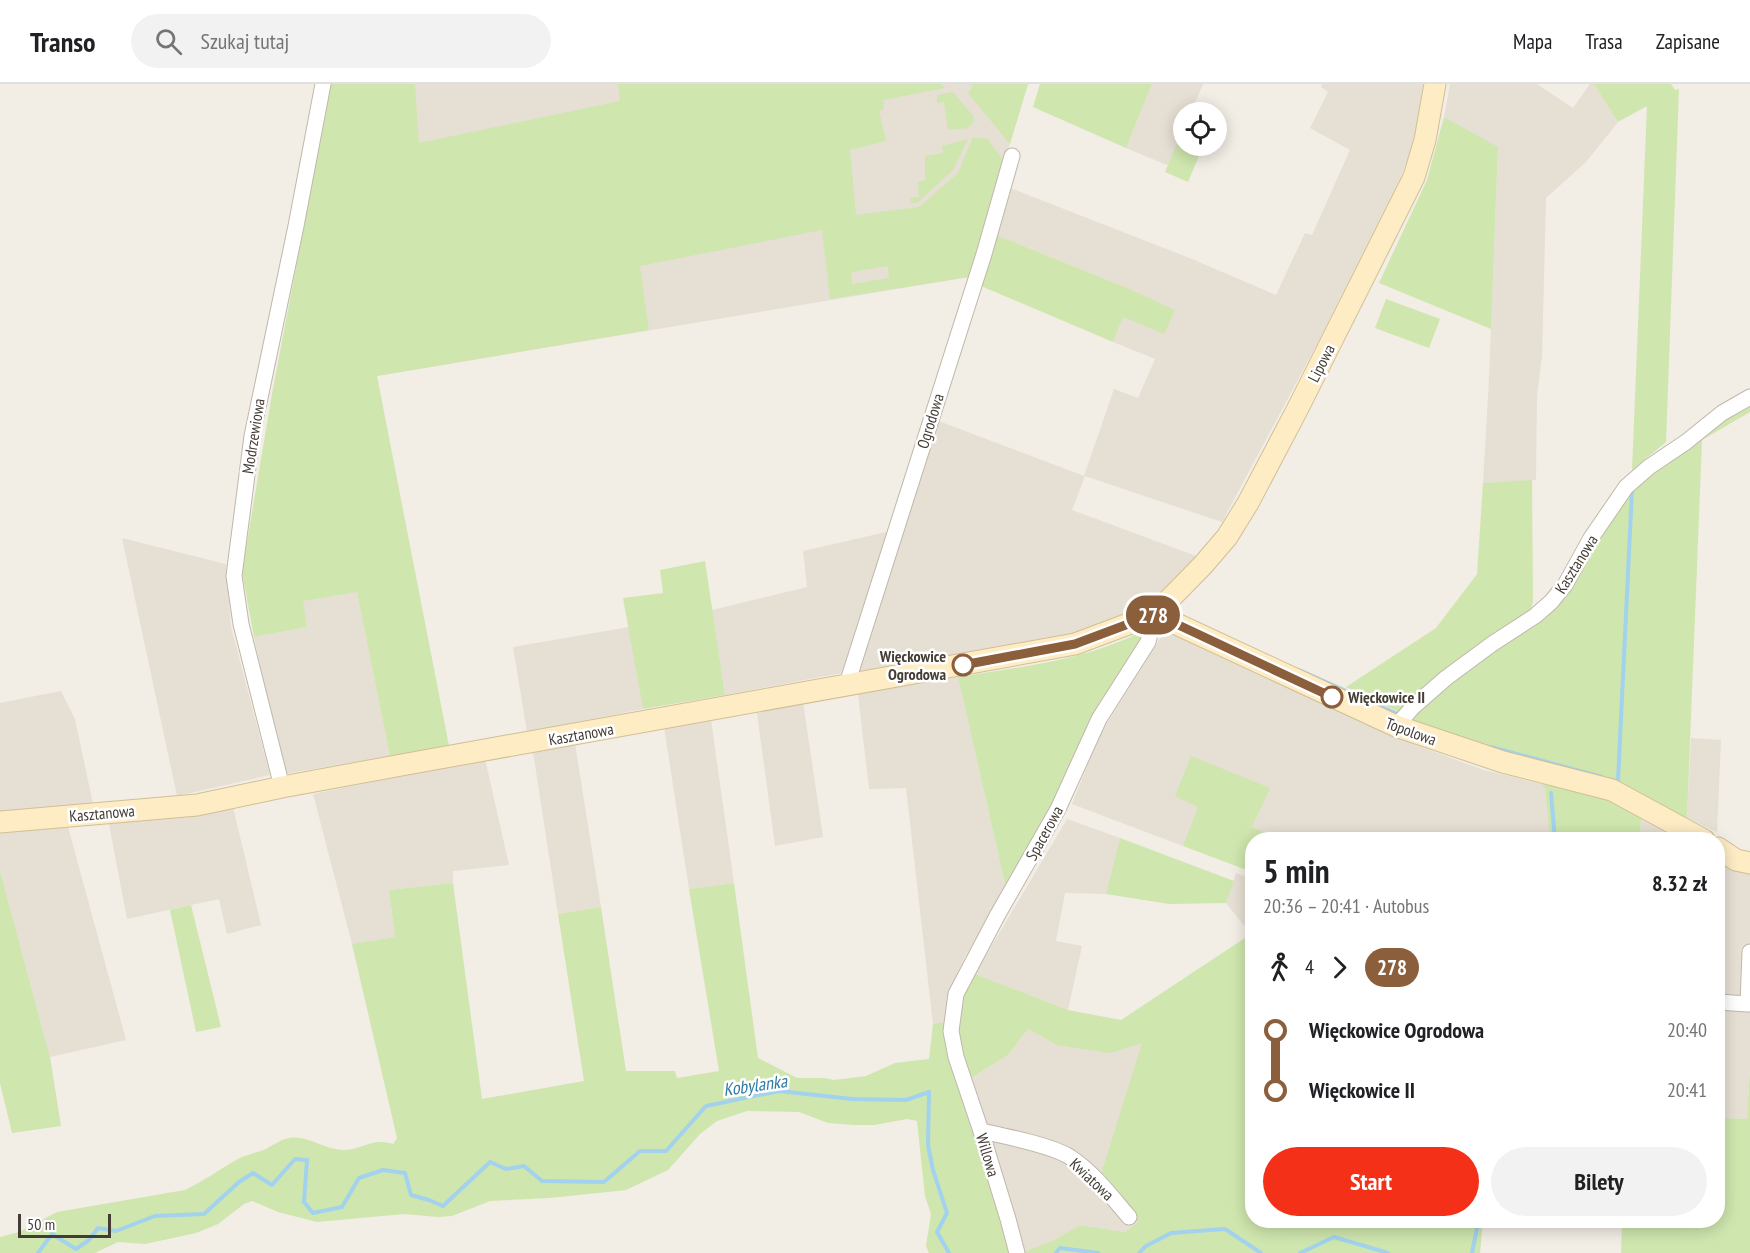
<!DOCTYPE html>
<html lang="pl">
<meta charset="utf-8">
<style>
:root{--surface:#fff;--page:#f2f2f2;--text:#202124;--muted:#757577;--line:#e0e0e0;--accent:#f53019}
body{margin:0;font-family:"PT Sans Narrow",sans-serif;background:var(--page);color:var(--text);height:100vh;display:flex;flex-direction:column;font-size:22px;white-space:nowrap}
*{box-sizing:border-box;margin:0}
p{font-size:20px;color:var(--muted)}
.icon{flex:none;width:33px;height:33px;fill:none;stroke:currentColor;stroke-width:2;stroke-linecap:round;stroke-linejoin:round}
.map{position:relative;flex:1;overflow:hidden}
.sheet{position:absolute;left:1245px;top:748px;width:480px;height:396px;display:flex;flex-direction:column;background:var(--surface);border-radius:24px;box-shadow:0 3px 15px #0003}
.sheet>*{flex:none}
.badge{padding:0 12px;border-radius:20px;font-size:21px;line-height:39px}
.tools{position:absolute;left:1173px;top:18px;display:grid;gap:12px}
.tools a{display:grid;place-items:center;width:54px;height:54px;border-radius:50%;background:var(--surface);box-shadow:0 3px 15px #0003;font-size:30px}
.scale{position:absolute;left:18px;bottom:15px;width:93px;box-sizing:border-box;padding-left:6px;border:3px solid #443d35;border-top:0;font-size:16px;line-height:21px;white-space:nowrap;color:#443d35;-webkit-text-stroke:4px #fff;paint-order:stroke}
.map>.badge{position:absolute;translate:-50% -50%;box-shadow:0 0 0 3px #fff}
.legs{display:flex;align-items:center;gap:9px;height:66px;padding:0 18px;font-size:20px}
.legs p{margin-inline-start:auto}
.overview{display:flex;align-items:center;justify-content:space-between;height:102px;padding:0 18px}
h1{font-size:33px;font-weight:800;line-height:45px}
.primary-button{display:flex;gap:12px;margin-top:auto;padding:12px 18px}
.primary-button a{flex:1;height:69px;border-radius:36px;background:var(--accent);color:#fff;font-size:24px;font-weight:800;line-height:69px;text-align:center}
.primary-button a+a{background:var(--page);color:var(--text)}
ul{padding:0 18px;list-style:none}
li{display:flex;align-items:center;gap:21px;height:60px;font-size:22px}
li i{display:grid;place-items:center;width:9px;height:100%;margin:0 8px;background:currentColor}
li i::after{content:'';width:15px;height:15px;margin:-8px;border:4px solid;border-radius:50%;background:var(--surface)}
li p{margin-inline-start:auto}
li:first-child i{background:linear-gradient(#0000 50%,currentColor 0)}
li:last-child i{background:linear-gradient(currentColor 50%,#0000 0)}
header{display:flex;align-items:center;gap:36px;box-sizing:border-box;height:84px;padding:0 30px;background:var(--surface);border-bottom:2px solid var(--line)}
header strong{font-size:28px}
nav{display:flex;gap:33px;margin-inline-start:auto;font-size:21px}
.search{width:420px;height:54px;background:var(--page);display:flex;align-items:center;gap:15px;box-sizing:border-box;padding:0 21px;border-radius:33px;color:var(--muted);font-size:22px}
.map>svg:first-child{display:block}
.residential{fill:#e6dfd3}
.green{fill:#cfe6ae;fill-rule:evenodd}
.lines{fill:none;stroke-linecap:round;stroke-linejoin:round}
.stream{stroke:#a2d2ee;stroke-width:4}
.street-casing{stroke:#c0b7ab;stroke-width:17}
.secondary-casing{stroke:#d1bf95;stroke-width:23}
.street{stroke:#fff;stroke-width:15}
.secondary{stroke:#fdecc4;stroke-width:21}
.line-1-casing{stroke:#fff;stroke-width:14}
.line-1{stroke:#8b5e3c;stroke-width:9}
.stop-1-dot{fill:#fff;stroke:#8b5e3c;stroke-width:3}
.labels{text-anchor:middle;dominant-baseline:central;stroke-width:5;stroke-linejoin:round;paint-order:stroke}
.street-label{font-size:16px;fill:#443d35;stroke:#fff}
.stop-label{font-size:16px;font-weight:bold;fill:#443d35;stroke:#fff;text-anchor:end}
.water-label{font-size:18px;font-style:italic;fill:#2f79a5;stroke:#fff}
</style>
<header>
<strong>Transo</strong>
<div class="search"><svg class="icon" aria-label="search" viewBox="0 0 24 24"><circle cx="10" cy="10" r="6"/><path d="M15 15l6 6"/></svg>Szukaj tutaj</div>
<nav><a>Mapa</a><a>Trasa</a><a>Zapisane</a></nav>
</header>
<div class="map">
<svg width="1750" height="1169" viewBox="0 0 1750 1169">
<rect width="100%" height="100%" fill="#f2ede5"/>
<g class="residential">
<polygon points="331,0 1028,0 969,193 377,292"/>
<polygon points="1152,0 1203,0 1191,28 1184,28 1183,46 1169,82 1126,64"/>
<polygon points="1322,0 1423,0 1419,48 1399,97 1318,258 1222,438 1085,392 1072,426 1196,472 1178,495 1143,526 1075,554 863,592 856,588 936,336 1084,392 1114,305 1138,314 1155,275 1113,258 1123,233 1125,203 996,151 1010,104 1192,175 1276,211 1305,149 1312,151 1350,66 1310,44 1328,8 1321,3"/>
<polygon points="1450,0 1537,0 1573,24 1590,0 1594,0 1618,38 1586,78 1546,114 1542,272 1537,312 1536,396 1483,399 1489,294 1498,64 1444,33"/>
<polygon points="891,447 847,588 725,611 712,526 807,503 803,467"/>
<polygon points="122,454 226,480 231,543 270,691 177,712"/>
<polygon points="357,507 390,672 284,690 254,553 307,543 302,517"/>
<polygon points="629,543 643,625 527,648 513,563"/>
<polygon points="1166,545 1418,662 1484,686 1541,700 1545,703 1550,756 1286,756 1252,743 1269,704 1199,723 1183,762 1072,720 1099,652"/>
<polygon points="958,593 1006,804 965,873 952,902 946,938 933,940 906,704 869,705 858,610"/>
<polygon points="61,607 75,635 93,720 0,729 0,619"/>
<polygon points="803,618 823,753 775,762 757,629"/>
<polygon points="711,636 734,799 689,805 664,643"/>
<polygon points="1691,654 1721,656 1717,748 1687,734"/>
<polygon points="575,660 601,823 558,830 533,668"/>
<polygon points="485,675 509,781 453,787 453,799 389,806 395,853 352,860 313,710"/>
<polygon points="233,723 261,841 227,850 219,815 127,835 109,740"/>
<polygon points="1641,731 1686,756 1640,756"/>
<polygon points="1067,735 1120,754 1106,810 1065,809 1056,857 1082,862 1068,926 975,890"/>
<polygon points="68,743 126,956 50,973 0,787 0,749"/>
<polygon points="1718,773 1750,788 1750,984 1747,1035 1718,1034"/>
<polygon points="1236,789 1252,795 1252,851 1226,819"/>
<polygon points="1028,945 1057,961 1143,958 1100,1093 1138,1138 1125,1148 1080,1141 1054,1156 1021,1169 968,996 1008,971"/>
</g>
<g class="green">
<path d="M331 0H415L419 59 620 17 618 0H941L945 4 883 16 884 25 879 27 886 57 850 66 856 131 919 123 958 89 973 53 988 55 1004 78 969 193 830 215 822 146 640 182 649 246 377 292 449 662 390 672 357 508 303 517 307 543 254 553 242 488 272 310ZM888 182 889 194 852 200 851 188Z"/>
<polygon points="970,0 1028,0 1010,60 968,9 973,3"/>
<polygon points="1040,0 1152,0 1126,64 1033,23"/>
<polygon points="1594,0 1671,0 1675,6 1679,5 1666,358 1632,386 1647,22 1618,38"/>
<polygon points="953,8 974,33 974,38 967,44 948,46 944,18 937,19 937,11"/>
<polygon points="1444,33 1498,63 1491,245 1379,199 1427,96"/>
<polygon points="1183,46 1184,62 1203,62 1188,98 1165,88"/>
<polygon points="968,55 953,86 917,119 911,119 910,114 919,113 918,98 925,96 925,72 943,69 942,62"/>
<polygon points="996,151 1125,203 1175,226 1164,250 1123,233 1113,258 981,202"/>
<polygon points="1386,215 1440,235 1429,264 1375,244"/>
<polygon points="1750,318 1750,328 1702,356 1687,734 1683,736 1542,681 1409,636 1449,596 1534,540 1629,405"/>
<polygon points="1532,396 1533,517 1530,529 1401,629 1346,603 1436,544 1477,490 1483,399"/>
<polygon points="705,477 725,611 643,625 623,514 663,509 660,486"/>
<path d="M1139 549 1144 550 1053 724 1006 804 958 593C1019 583 1082 577 1139 549Z"/>
<polygon points="1191,672 1270,704 1252,743 1286,756 1252,756 1252,788 1183,762 1198,723 1175,712"/>
<polygon points="1541,700 1595,710 1641,731 1640,756 1550,756 1545,704"/>
<polygon points="1120,754 1234,797 1226,819 1169,820 1106,810"/>
<polygon points="0,787 50,973 61,1042 12,1049 0,999"/>
<path d="M453 799 482 1015 584 997 558 830 601 823 626 987H675L677 994 719 987 689 805 734 799 758 974 797 994H824L834 996 866 992 895 979 929 975 933 940 946 938 1015 1169H929L926 1162 931 1130 925 1112 917 1037 907 1035 874 1041H853L828 1039 799 1028 747 1027 717 1037 700 1050 668 1086 626 1106 550 1114 490 1117 452 1132 438 1133 404 1130 317 1138 278 1128 252 1117 244 1120 218 1140 196 1149 145 1160 118 1158 95 1169H0V1153L19 1148 57 1128 185 1106C204 1097 220 1085 238 1075 245 1071 255 1069 264 1066 272 1062 281 1055 289 1054 309 1051 324 1066 343 1066 363 1066 371 1053 393 1060L397 1054 352 860 395 853 389 806Z"/>
<polygon points="191,821 221,943 196,948 170,826"/>
<polygon points="1251,850 1252,1137 1314,1137 1312,1142 1353,1137 1483,1137 1480,1169 1021,1169 1054,1156 1080,1141 1125,1148 1138,1138 1100,1093 1142,959 1110,969 1057,961 1028,945 1008,971 968,996 956,954 961,911 975,890 1068,926 1121,936"/>
<polygon points="1750,984 1750,1169 1621,1169 1622,1137 1718,1137 1718,1034 1747,1035"/>
</g>
<g class="lines">
<g class="stream">
<polyline points="1299,586 1402,632"/>
<polyline points="1491,663 1602,693"/>
<polyline points="1612,696 1618,697 1632,406 1635,403"/>
<polyline points="1551,709 1555,756"/>
<polyline points="38,1169 52,1150 76,1165 89,1156 98,1144 116,1147 155,1132 204,1130 239,1098 253,1089 272,1101 295,1075 307,1076 304,1118 313,1129 342,1123 359,1094 383,1086 405,1089 411,1111 429,1116 443,1122 490,1078 506,1085 524,1082 542,1097 604,1098 640,1067 666,1067 706,1022 779,1007 852,1015 906,1016 929,1008 928,1061 933,1086 947,1129 937,1148 949,1169"/>
<polyline points="1056,1169 1060,1164 1098,1169"/>
<polyline points="1139,1169 1146,1162 1171,1149 1225,1145 1261,1169"/>
<polyline points="1300,1169 1334,1153 1388,1169"/>
<polyline points="1472,1169 1477,1144 1475,1137"/>
</g>
<g class="street-casing">
<g id="street">
<polyline points="846,603 984,170 1012,72"/>
<polyline points="1396,642 1414,622 1446,594 1492,560 1535,532 1551,518 1565,501 1591,454 1626,403 1649,383 1686,358 1722,329 1750,313"/>
<polyline points="282,703 241,540 234,492 252,352 296,142 323,0"/>
<polyline points="1718,918 1748,920 1750,868"/>
<path d="M981 1047C1004 1052 1051 1061 1070 1073 1094 1089 1111 1112 1129 1133"/>
<polyline points="1017,1169 1008,1135 981,1047 956,973 951,947 956,910 997,832 1058,725 1099,635 1148,558 1155,530"/>
</g>
</g>
<g class="secondary-casing">
<g id="secondary">
<polyline points="1155,530 1396,642 1503,678 1612,706 1704,756"/>
<polyline points="0,738 197,721 282,703 429,676 1075,560 1155,530 1203,481 1227,453 1248,419 1297,326 1414,93 1425,56 1435,0"/>
<polyline points="1718,764 1736,776 1750,779"/>
</g>
</g>
<use href="#street" class="street"/>
<use href="#secondary" class="secondary"/>
</g>
<g class="lines">
<g class="line-1-casing">
<polyline id="line-1" points="963,581 1075,560 1155,530 1332,613"/>
</g>
<use href="#line-1" class="line-1"/>
</g>
<g class="stop-1-dot">
<circle cx="963" cy="581" r="10"/>
<circle cx="1332" cy="613" r="10"/>
</g>
<g class="labels">
<g class="street-label">
<text transform="translate(1321 279) rotate(-63)">Lipowa</text>
<text transform="translate(930 337) rotate(-73)">Ogrodowa</text>
<text transform="translate(253 352) rotate(-81)">Modrzewiowa</text>
<text transform="translate(1576 480) rotate(-58)">Kasztanowa</text>
<text transform="translate(1411 647) rotate(20)">Topolowa</text>
<text transform="translate(581 650) rotate(-10)">Kasztanowa</text>
<text transform="translate(102 729) rotate(-5)">Kasztanowa</text>
<text transform="translate(1044 749) rotate(-61)">Spacerowa</text>
<text transform="translate(988 1071) rotate(73)">Willowa</text>
<text transform="translate(1092 1095) rotate(43)">Kwiatowa</text>
</g>
<g class="stop-label">
<text x="946" y="572">Więckowice<tspan x="946" dy="18">Ogrodowa</tspan></text>
<text x="1348" y="613" text-anchor="start">Więckowice II</text>
</g>
<g class="water-label">
<text transform="translate(755 1001) rotate(-8)">Kobylanka</text>
</g>
</g>
</svg>
<div class="tools">
<a><svg class="icon" aria-label="locate" viewBox="0 0 24 24"><circle cx="12" cy="12" r="6"/><path d="M12 2v4M12 18v4M2 12h4M18 12h4"/></svg></a>
</div>
<div class="scale">50 m</div>
<b class="badge" style="left:1153px;top:531px;background:#8b5e3c;color:#fff">278</b>
<section class="sheet">
<div class="overview"><div><h1>5 min</h1><p>20:36 – 20:41 · Autobus</p></div><b>8.32 zł</b></div>
<div class="legs"><svg class="icon" aria-label="walk" viewBox="0 0 24 24"><circle cx="13" cy="4" r="2"/><path d="M13 8l-2 6 4 7M11 14l-3 7M7 12l3-4h3l4 4"/></svg>4<svg class="icon" aria-label="forward" viewBox="0 0 24 24"><path d="M9 5l7 7-7 7"/></svg><b class="badge" style="background:#8b5e3c;color:#fff">278</b></div>
<ul>
<li><i style="color:#8b5e3c"></i><b>Więckowice Ogrodowa</b><p>20:40</p></li>
<li><i style="color:#8b5e3c"></i><b>Więckowice II</b><p>20:41</p></li>
</ul>
<div class="primary-button"><a>Start</a><a>Bilety</a></div>
</section>
</div>
